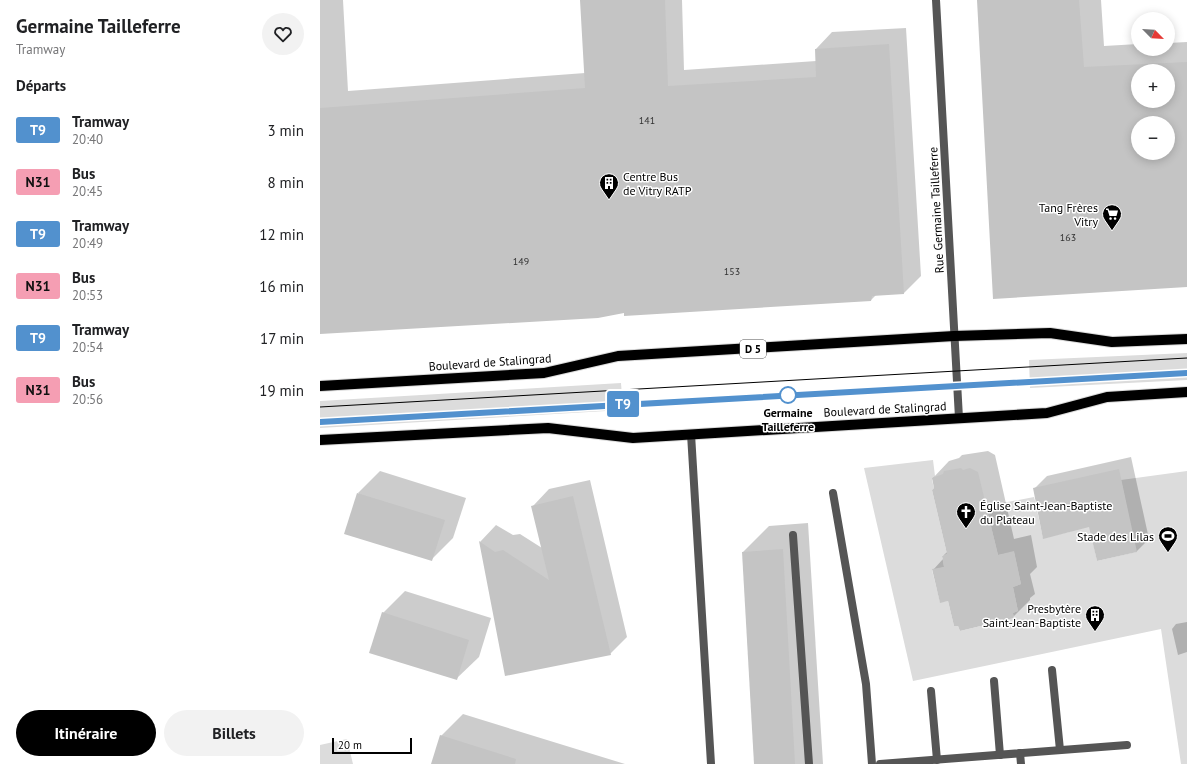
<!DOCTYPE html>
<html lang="fr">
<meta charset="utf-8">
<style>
:root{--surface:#fff;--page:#f2f2f2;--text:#202124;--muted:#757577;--accent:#000}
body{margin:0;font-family:"PT Sans",sans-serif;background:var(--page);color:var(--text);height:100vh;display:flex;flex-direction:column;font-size:15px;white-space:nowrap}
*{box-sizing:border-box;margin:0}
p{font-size:13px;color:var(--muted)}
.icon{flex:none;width:22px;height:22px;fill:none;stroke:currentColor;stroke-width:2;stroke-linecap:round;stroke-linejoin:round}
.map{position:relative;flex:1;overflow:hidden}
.drawer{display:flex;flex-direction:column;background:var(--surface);width:320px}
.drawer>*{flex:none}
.badge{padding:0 8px;border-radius:3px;font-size:14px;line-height:26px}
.needle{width:26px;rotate:114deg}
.controls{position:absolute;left:811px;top:12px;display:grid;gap:8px}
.controls a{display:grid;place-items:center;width:44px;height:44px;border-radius:50%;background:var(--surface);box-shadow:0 2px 10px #0003;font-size:20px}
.scale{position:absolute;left:12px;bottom:10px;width:80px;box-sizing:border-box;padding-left:4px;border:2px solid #000;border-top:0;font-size:11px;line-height:14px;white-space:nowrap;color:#000;-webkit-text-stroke:3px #fff;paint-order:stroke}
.map>.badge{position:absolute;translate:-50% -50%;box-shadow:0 0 0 2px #fff}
h2{padding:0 16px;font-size:15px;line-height:36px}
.round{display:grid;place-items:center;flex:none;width:42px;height:42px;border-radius:21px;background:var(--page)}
.headline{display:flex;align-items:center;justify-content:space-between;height:68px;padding:0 16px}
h1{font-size:19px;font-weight:600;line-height:30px}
.primary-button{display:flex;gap:8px;margin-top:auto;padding:8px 16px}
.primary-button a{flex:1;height:46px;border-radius:24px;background:var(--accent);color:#fff;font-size:16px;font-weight:600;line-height:46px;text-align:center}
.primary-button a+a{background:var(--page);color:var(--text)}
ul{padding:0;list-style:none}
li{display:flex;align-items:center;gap:12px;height:52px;padding:0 16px}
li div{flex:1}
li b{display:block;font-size:15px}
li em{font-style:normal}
li .badge{min-width:44px;font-weight:700;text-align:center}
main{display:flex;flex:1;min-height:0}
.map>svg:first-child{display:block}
.green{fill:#dcdcdc}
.shadow{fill:#0003;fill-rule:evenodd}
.building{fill:#c4c4c4;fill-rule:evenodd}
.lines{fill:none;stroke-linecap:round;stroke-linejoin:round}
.primary-casing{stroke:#dbdbdb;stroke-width:12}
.service{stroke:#555;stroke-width:8}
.minor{stroke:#555;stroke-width:8}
.primary{stroke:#000;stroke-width:10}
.tram{stroke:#000;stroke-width:1}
.line-casing{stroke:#fff;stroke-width:9}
.line{stroke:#5291ce;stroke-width:6}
.stop-dot{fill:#fff;stroke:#5291ce;stroke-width:2}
.labels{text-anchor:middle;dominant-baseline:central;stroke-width:3;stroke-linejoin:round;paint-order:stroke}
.number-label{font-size:10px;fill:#313131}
.shield{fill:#fff;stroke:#4c4c4c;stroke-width:1}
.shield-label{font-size:11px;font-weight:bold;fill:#000}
.poi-label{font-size:12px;fill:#000;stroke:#fff;text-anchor:end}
.street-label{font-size:12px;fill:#000;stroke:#fff}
.stop-label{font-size:12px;font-weight:bold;fill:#000;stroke:#fff}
</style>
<main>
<section class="drawer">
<div class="headline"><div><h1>Germaine Tailleferre</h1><p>Tramway</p></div><a class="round"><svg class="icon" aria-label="heart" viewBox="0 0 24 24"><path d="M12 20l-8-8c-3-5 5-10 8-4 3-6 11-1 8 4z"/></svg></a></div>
<h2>Départs</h2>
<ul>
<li><span class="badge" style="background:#5291ce;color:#fff">T9</span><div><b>Tramway</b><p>20:40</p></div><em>3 min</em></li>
<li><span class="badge" style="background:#f59eb3;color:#111">N31</span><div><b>Bus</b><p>20:45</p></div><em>8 min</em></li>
<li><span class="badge" style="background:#5291ce;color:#fff">T9</span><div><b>Tramway</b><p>20:49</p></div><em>12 min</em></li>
<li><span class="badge" style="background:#f59eb3;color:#111">N31</span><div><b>Bus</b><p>20:53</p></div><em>16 min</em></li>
<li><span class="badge" style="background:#5291ce;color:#fff">T9</span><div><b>Tramway</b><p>20:54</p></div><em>17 min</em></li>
<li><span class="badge" style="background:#f59eb3;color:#111">N31</span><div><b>Bus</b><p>20:56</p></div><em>19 min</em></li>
</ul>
<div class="primary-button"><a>Itinéraire</a><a>Billets</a></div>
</section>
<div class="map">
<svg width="867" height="764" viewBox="0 0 867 764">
<rect width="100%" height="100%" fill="#fff"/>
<g class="green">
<polygon points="867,353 867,380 710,388 709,360"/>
<polygon points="301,383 303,410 0,428 0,401"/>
<polygon points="613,460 615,476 612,480 614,488 612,490 627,554 622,556 624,567 612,570 620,602 628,601 634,626 638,626 640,631 694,618 693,613 698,611 693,587 701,584 694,552 678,555 666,506 714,497 716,504 721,504 722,508 717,510 723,538 749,532 769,524 777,561 816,552 801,480 867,471 867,764 861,764 841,629 593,681 544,468"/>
<polygon points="27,739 33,764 0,764 0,745"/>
</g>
<g class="shadow">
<polygon points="0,0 23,0 28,91 265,73 261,0 362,0 364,70 496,61 496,49 512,32 586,28 601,276 584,293 556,295 551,300 305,312 0,333"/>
<path d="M658 0H781L784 46 818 44V49H848V43L867 42V286ZM818 71H848V101H818ZM818 123H848V153H818Z"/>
<polygon points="668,451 675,455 694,539 711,535 717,567 710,574 715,594 710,598 710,600 693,617 629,600 613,570 623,559 623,556 627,552 613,478 629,461 639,458 642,455"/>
<polygon points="811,457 829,539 816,552 770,526 714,489 727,476"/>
<polygon points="60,471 146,498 133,538 111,560 38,493"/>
<polygon points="270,480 307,637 290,654 160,542 176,525 193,535 200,534 222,548 213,506 229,489"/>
<polygon points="488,523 503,764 435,764 423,552 449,526"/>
<polygon points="85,591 171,618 159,657 136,679 63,613"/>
<polygon points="867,622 867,652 858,655 852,629 856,624"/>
<polygon points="143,714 305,764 113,764 121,736"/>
</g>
<g class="building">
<polygon points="260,0 345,0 348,86 496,77 495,49 569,44 584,294 552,296 551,301 304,316 304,313 278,318 0,334 0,108 265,88"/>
<path d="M657 0H759L764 67 867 62V287L673 299ZM818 71H848V101H818ZM818 123H848V153H818Z"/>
<polygon points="641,468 643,470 650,468 658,472 678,555 694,551 701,584 693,587 698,611 693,613 694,618 640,631 638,626 634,626 628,601 620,603 612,569 624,567 622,556 627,554 612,490 614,488 612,478 623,474 624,471"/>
<polygon points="799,469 817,552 777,561 769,527 723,539 713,488"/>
<polygon points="37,493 125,520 112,561 24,534"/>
<polygon points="253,496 291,655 185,676 159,541 175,552 183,550 229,580 211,506"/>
<polygon points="463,549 475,764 434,764 422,552"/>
<polygon points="62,612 149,640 137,680 49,653"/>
<polygon points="120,735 196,759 195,764 111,764"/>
</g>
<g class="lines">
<g class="primary-casing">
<g id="primary">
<polyline points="0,386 224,373 298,356 634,336 730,333 792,342 867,339"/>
<polyline points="0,440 228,428 313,438 727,413 787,397 867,392"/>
</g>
</g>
<g class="service">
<polyline points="371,434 391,764"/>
<polyline points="513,493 546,684 552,764"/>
<polyline points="473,535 489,764"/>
<polyline points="732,670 740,750"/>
<polyline points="674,681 680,755"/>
<polyline points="611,691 617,760"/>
<polyline points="700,753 701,764"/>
<polyline points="560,764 807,745"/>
</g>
<polyline class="minor" points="616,0 639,418"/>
<use href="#primary" class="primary"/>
<g class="tram">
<polyline points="0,407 867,358"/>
<polyline points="0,422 867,373"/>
</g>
</g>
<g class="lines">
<g class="line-casing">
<polyline id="line" points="0,422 867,373"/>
</g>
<use href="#line" class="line"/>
</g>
<defs>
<g id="building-pin" transform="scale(1)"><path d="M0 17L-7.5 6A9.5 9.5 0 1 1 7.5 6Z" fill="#000" stroke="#fff"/><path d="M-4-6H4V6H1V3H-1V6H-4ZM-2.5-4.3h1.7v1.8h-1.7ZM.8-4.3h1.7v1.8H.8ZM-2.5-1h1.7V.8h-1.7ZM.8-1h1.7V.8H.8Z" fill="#fff"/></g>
<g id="supermarket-pin" transform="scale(1)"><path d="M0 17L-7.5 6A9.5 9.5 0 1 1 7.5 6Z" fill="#000" stroke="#fff"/><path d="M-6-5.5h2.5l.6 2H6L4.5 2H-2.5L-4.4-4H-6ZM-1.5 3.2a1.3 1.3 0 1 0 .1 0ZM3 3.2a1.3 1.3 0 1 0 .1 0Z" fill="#fff"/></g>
<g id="church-pin" transform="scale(1)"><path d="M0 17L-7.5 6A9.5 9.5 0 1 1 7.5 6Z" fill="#000" stroke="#fff"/><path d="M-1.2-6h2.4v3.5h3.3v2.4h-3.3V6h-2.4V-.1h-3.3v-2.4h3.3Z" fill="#fff"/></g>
<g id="stadium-pin" transform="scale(1)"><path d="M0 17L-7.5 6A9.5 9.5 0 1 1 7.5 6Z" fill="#000" stroke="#fff"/><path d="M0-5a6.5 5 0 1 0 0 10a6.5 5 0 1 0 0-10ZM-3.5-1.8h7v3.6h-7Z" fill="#fff"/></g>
</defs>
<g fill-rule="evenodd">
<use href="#building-pin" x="289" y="183"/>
<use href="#supermarket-pin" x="792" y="214"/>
<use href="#church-pin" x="646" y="512"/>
<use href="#stadium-pin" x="848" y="536"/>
<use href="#building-pin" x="775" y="615"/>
</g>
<circle class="stop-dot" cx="468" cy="395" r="8"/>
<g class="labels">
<g class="number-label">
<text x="327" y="120">141</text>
<text x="748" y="237">163</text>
<text x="201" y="261">149</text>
<text x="412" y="271">153</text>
</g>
<rect class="shield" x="420" y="340" width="26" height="18" rx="3"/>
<g class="shield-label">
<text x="433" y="349">D 5</text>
</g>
<g class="poi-label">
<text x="303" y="176" text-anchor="start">Centre Bus<tspan x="303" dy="14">de Vitry RATP</tspan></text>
<text x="778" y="207">Tang Frères<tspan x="778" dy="14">Vitry</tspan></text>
<text x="660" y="505" text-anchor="start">Église Saint-Jean-Baptiste<tspan x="660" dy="14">du Plateau</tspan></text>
<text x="834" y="536">Stade des Lilas</text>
<text x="761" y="608">Presbytère<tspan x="761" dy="14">Saint-Jean-Baptiste</tspan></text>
</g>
<g class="street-label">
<text transform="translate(616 210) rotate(-93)">Rue Germaine Tailleferre</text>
<text transform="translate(170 362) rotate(-4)">Boulevard de Stalingrad</text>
<text transform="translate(565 409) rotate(-3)">Boulevard de Stalingrad</text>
</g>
<g class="stop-label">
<text x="468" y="412">Germaine<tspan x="468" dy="14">Tailleferre</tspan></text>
</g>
</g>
</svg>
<div class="controls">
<a><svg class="needle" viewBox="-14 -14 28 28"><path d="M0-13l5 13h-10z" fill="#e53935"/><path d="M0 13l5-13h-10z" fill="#757577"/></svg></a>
<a>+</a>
<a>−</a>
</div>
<div class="scale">20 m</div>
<b class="badge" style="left:303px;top:404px;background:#5291ce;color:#fff">T9</b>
</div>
</main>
